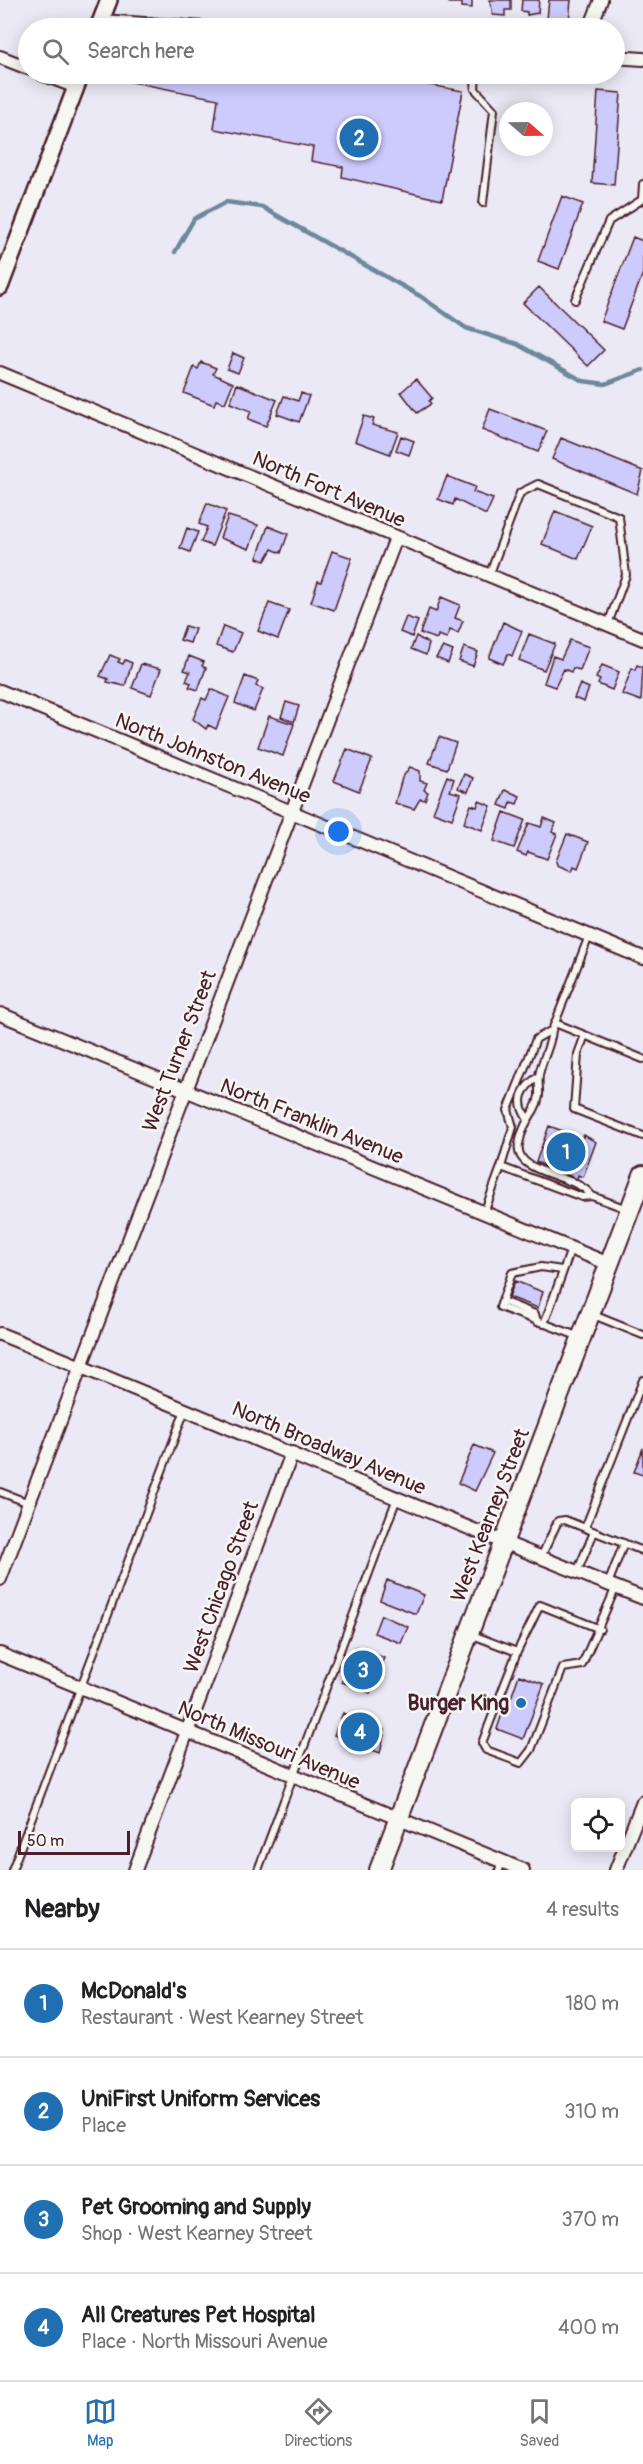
<!DOCTYPE html>
<meta charset="utf-8">
<style>
:root{--surface:#fff;--page:#f2f2f2;--text:#202124;--muted:#757577;--line:#e0e0e0;--accent:#1f6fb2}
body{margin:0;font-family:Pangolin,sans-serif;background:var(--page);color:var(--text)}
.controls{position:absolute;right:18px;bottom:18px;display:grid;overflow:hidden;border-radius:9px;box-shadow:0 3px 15px #0003}
.controls button{width:54px;height:54px;display:grid;place-items:center;padding:0;border:0;border-bottom:2px solid var(--line);background:var(--surface);color:var(--text);font:30px sans-serif}
.compass{position:absolute;left:499px;top:102px;width:54px;height:54px;border-radius:50%;background:var(--surface);box-shadow:0 3px 15px #0003;rotate:110deg}
.scale{position:absolute;left:18px;bottom:15px;width:112px;box-sizing:border-box;padding-left:6px;border:3px solid #4a1f2b;border-top:0;font-size:16px;line-height:21px;white-space:nowrap;color:#4a1f2b;-webkit-text-stroke:4px #f6f6f2;paint-order:stroke}
.you{position:absolute;left:339px;top:832px;width:21px;height:21px;margin:-15px;border:4px solid #fff;border-radius:50%;background:#1a73e8;box-shadow:0 0 0 9px #1a73e833}
.badge{display:grid;place-items:center;width:39px;height:39px;border-radius:50%;background:var(--accent);color:#fff;font-size:20px;font-weight:700}
.pin{position:absolute;translate:-50% -50%;border:3px solid #fff;box-shadow:0 2px 6px #0006}
.list{margin:0;padding:0;list-style:none}
h2{display:flex;justify-content:space-between;align-items:center;height:78px;margin:0;padding:0 24px;font-size:26px}
h2 small{font-size:20px;font-weight:400;color:var(--muted)}
.list li{display:grid;grid-template-columns:39px 1fr auto;gap:18px;align-items:center;box-sizing:border-box;height:108px;padding:0 24px;border-top:2px solid var(--line)}
.list b{display:block;font-size:22px;white-space:nowrap}
.list p{margin:0;font-size:20px;white-space:nowrap;color:var(--muted)}
.list em{font-size:20px;font-style:normal;color:var(--muted)}
.icon{flex:none;width:33px;height:33px;fill:none;stroke:currentColor;stroke-width:2;stroke-linecap:round;stroke-linejoin:round}
.map{position:relative;flex:none;width:643px;height:1870px;overflow:hidden}
.search{position:absolute;background:var(--surface);box-shadow:0 3px 15px #0003;left:18px;right:18px;top:18px;height:66px;display:flex;align-items:center;gap:15px;box-sizing:border-box;padding:0 21px;border-radius:33px;color:var(--muted);font-size:22px}
.sheet{height:510px;background:var(--surface)}
nav{display:flex;justify-content:space-around;align-items:center;box-sizing:border-box;height:84px;border-top:2px solid var(--line);background:var(--surface);font-size:16px;color:var(--muted)}
nav a{display:grid;justify-items:center;gap:3px}
nav .on{color:var(--accent)}
.map>svg:first-child{display:block}
</style>
<div class="map">
<svg width="643" height="1870" viewBox="0 0 643 1870">
<rect width="100%" height="100%" fill="#eae9f5"/>
<filter id="ink" filterUnits="userSpaceOnUse"><feTurbulence type="fractalNoise" baseFrequency=".0167" numOctaves="2"/><feDisplacementMap in="SourceGraphic" scale="12" xChannelSelector="R" yChannelSelector="G"/><feConvolveMatrix kernelMatrix="1 2 1 2 8 2 1 2 1" color-interpolation-filters="sRGB"/></filter>
<g filter="url(#ink)">
<g fill="none" stroke-linecap="round" stroke-linejoin="round">
<path stroke="#6c8899" stroke-width="4.5" d="M175,252l19,-33 32,-17 36,5 158,89 46,32 51,16 66,37 22,3 38,-14"/>
</g>
<path fill="#cdcafc" stroke="#4a1f2b" stroke-width="1.5" d="M449,0h23v8l-10,-1v-4h-13z
M490,0h21v10h-6v6l-12,-1z
M522,0h17l-1,13 -11,2v-3l-6,-1z
M549,0h22l-2,21 -22,-2z
M119,74h252l92,17 -21,109 -100,-23 1,-10 -32,-6 2,-14 -99,-18 4,-30 -101,-20z
M598,91l23,2 -7,92 -22,-2z
M562,196l21,8 -24,65 -21,-8z
M633,237l10,4v32l-21,56 -21,-8z
M539,287l65,63 -16,16 -65,-63z
M233,353l11,5 -6,15 -11,-4z
M201,362l15,6 -3,6 20,9 -8,20 -9,-3 -2,5 -30,-12 10,-26 4,2z
M416,379l16,19 -3,3 2,3 -14,9 -16,-21z
M237,384l40,16 -11,26 -18,-7 3,-8 -21,-8z
M301,393l8,3 -10,26 -22,-8 7,-18 14,5z
M490,409l57,22 -9,21 -56,-22z
M364,416l10,3 -2,6 26,7 -8,22 -35,-13z
M401,436l13,5 -5,14 -13,-5z
M561,438l82,33 -6,23 -85,-35z
M447,476l28,11 -2,5 20,7 -7,16 -31,-16 -2,6 -15,-6z
M207,503l19,8 -14,35 -11,-4 6,-15 -8,-3z
M555,511l37,15 -14,33 -36,-15z
M228,516l30,9 -9,24 -29,-11z
M268,526l20,8 -7,19 -9,-4 -7,12 -8,-3z
M187,528l11,4 -8,20 -10,-4z
M332,551l20,7 -18,52 -23,-8 7,-21 3,1z
M441,597l19,8 -5,13 8,3 -5,12 -8,-3 -3,8 -9,-3 -1,4 -17,-6 9,-24 7,3z
M269,603l20,7 -11,29 -20,-8z
M406,617l12,4 -6,16 -12,-5z
M503,622l19,9 -10,25 -4,-2 -5,10 -14,-6z
M185,626l10,3 -5,14 -10,-3z
M223,626l18,7 -8,19 -17,-6z
M529,634l26,10 -11,26 -25,-10z
M416,636l13,8 -3,11 -15,-6z
M570,640l19,7 -9,23 -7,-2 -2,4 -7,-3 -9,18 -11,-4 9,-27 8,3z
M443,647l10,4 -5,12 -12,-5z
M464,647l14,5 -5,14 -14,-5z
M110,655l10,4 -2,3 5,2 2,-4 7,3 -7,23 -18,-4 1,-3 -8,-3z
M189,656l15,6 -2,4 4,2 -8,22 -9,-3 2,-4 -5,-2 4,-9 -6,-2z
M141,664l20,5 -10,26 -19,-7z
M602,665l17,7 -7,18 -14,-6 2,-4 -4,-2z
M637,665l6,2 -2,34 -19,-7 10,-26 3,2z
M245,676l13,5 -2,5 7,3 -9,22 -19,-8z
M580,684l9,4 -5,14 -10,-4z
M211,689l18,8 -13,32 -8,-4 -2,4 -13,-10 9,-21 4,2z
M286,702l13,4 -5,16 -13,-5z
M269,716l25,8 -11,32 -25,-9z
M439,737l17,6 -9,26 -18,-6z
M347,749l25,10 -13,32 -25,-10z
M410,767l10,4v10l7,2 -3,7 4,2 -3,8 -5,-1 -6,10 -19,-6 7,-25z
M464,774l9,4 -5,14 -10,-4z
M447,776l7,3 -4,12 11,3 -9,25 -19,-7z
M505,790l15,6 -3,8 -6,-2 -2,7 -10,-4z
M479,801l12,5 -9,24 -18,-7 7,-18 6,2z
M504,812l21,8 -11,28 -20,-7z
M544,818l12,5 -4,9 5,2 -10,25 -19,-7 -2,4 -9,-4 12,-29 12,4z
M567,834l21,8 -10,26 -4,-2 -2,5 -15,-6 -1,-4z
M549,1126l33,12 2,-3 12,7 -13,35 -5,-2 -1,4 -41,-17z
M515,1281l28,11 -5,16 -29,-11z
M474,1445l19,8 -18,38 -17,-8z
M643,1448v27l-9,-3z
M387,1580l37,15 -8,19 -36,-14z
M381,1615l27,12 -7,16 -27,-10z
M356,1647l28,11 -14,35 -28,-11z
M519,1675l25,9 -21,55 -26,-10 11,-33 3,2z
M343,1713l42,17 -5,23 -46,-18z"/>
<g fill="none" stroke-linecap="round" stroke-linejoin="round">
<g stroke="#4a1f2b" stroke-width="10">
<path id="service" d="M476,74l-1,15 19,21 -11,93
M642,199l1,-15
M575,300l34,-79 34,-22
M489,576l31,-83 18,-9 81,33 7,58 -18,49
M589,936l-34,87 88,36
M555,1023l-3,7 -16,9 -28,71 5,17 -12,40 81,30 10,-1 35,13
M552,1030c-1,16 -10,29 -13,45 -2,13 4,19 -5,35 -7,11 -13,21 -15,34 -6,31 57,29 73,52
M585,1035l-7,19 -4,55 69,27
M527,1118c-12,-18 -5,-30 12,-42
M484,1213l17,-46
M562,1270l-21,-3 -29,6 -12,34 80,30
M502,1301l33,13 2,8
M591,1314l52,21
M544,1324l27,-75
M0,1492l29,11
M585,1528l58,-148
M541,1557l17,-36 7,-1 78,31
M577,1572l17,-40
M608,1584l16,-41
M600,1629l-60,-24 -23,47 -35,91 4,7 35,13 10,-13 32,-82 19,-3 34,-78
M470,1634l47,18
M12,1870l173,-460
M258,1870l139,-372
M499,1870l3,-9"/>
</g>
<g stroke="#4a1f2b" stroke-width="16">
<path id="minor" d="M101,21l102,7
M590,28l11,-28
M0,57l28,11
M614,57l29,2
M42,74l34,13
M0,373l643,266
M0,691l643,267
M0,1014l609,250
M0,1334c215,86 427,180 643,264
M0,1579l396,-1041
M0,1654l523,216
M135,1870l157,-417
M616,1870l27,-68"/>
</g>
<g stroke="#4a1f2b" stroke-width="20">
<path id="tertiary" d="M98,28l11,-28
M0,287l81,-213"/>
</g>
<g stroke="#4a1f2b" stroke-width="22">
<path id="primary" d="M379,1870l264,-695"/>
</g>
<use href="#service" stroke="#f6f6f2" stroke-width="6"/>
<use href="#minor" stroke="#f6f6f2" stroke-width="12"/>
<use href="#tertiary" stroke="#f6f6f2" stroke-width="15"/>
<use href="#primary" stroke="#f6f6f2" stroke-width="18"/>
</g>
</g>
<circle fill="#1f6fb2" stroke="#f6f6f2" stroke-width="2" cx="521" cy="1703" r="6"/>
<g text-anchor="middle" stroke-width="5" stroke-linejoin="round" paint-order="stroke">
<g font-size="21" fill="#4a1f2b" stroke="#f6f6f2">
<text transform="translate(329 489) rotate(23)" y="7">North Fort Avenue</text>
<text transform="translate(213 758) rotate(22)" y="7">North Johnston Avenue</text>
<text transform="translate(179 1051) rotate(-69)" y="7">West Turner Street</text>
<text transform="translate(312 1121) rotate(22)" y="7">North Franklin Avenue</text>
<text transform="translate(329 1448) rotate(23)" y="7">North Broadway Avenue</text>
<text transform="translate(490 1515) rotate(-69)" y="7">West Kearney Street</text>
<text transform="translate(221 1587) rotate(-70)" y="7">West Chicago Street</text>
<text transform="translate(269 1745) rotate(23)" y="7">North Missouri Avenue</text>
</g>
<g font-size="21" font-weight="bold" fill="#4a1f2b" stroke="#f6f6f2" text-anchor="end">
<text x="509" y="1710">Burger King</text>
</g>
</g>
</svg>
<div class="controls">
<button><svg class="icon" aria-label="locate" viewBox="0 0 24 24"><circle cx="12" cy="12" r="6"/><path d="M12 2v4M12 18v4M2 12h4M18 12h4"/></svg></button>
</div>
<svg class="compass" viewBox="-18 -18 36 36"><path d="M0-13l5 13h-10z" fill="#e53935"/><path d="M0 13l5-13h-10z" fill="#757577"/></svg>
<div class="scale">50 m</div>
<div class="you"></div>
<div class="pin badge" style="left:566px;top:1152px">1</div>
<div class="pin badge" style="left:359px;top:138px">2</div>
<div class="pin badge" style="left:363px;top:1670px">3</div>
<div class="pin badge" style="left:360px;top:1732px">4</div>
<div class="search"><svg class="icon" aria-label="search" viewBox="0 0 24 24"><circle cx="10" cy="10" r="6"/><path d="M15 15l6 6"/></svg>Search here</div>
</div>
<section class="sheet">
<h2>Nearby<small>4 results</small></h2>
<ul class="list">
<li><span class="badge">1</span><div><b>McDonald's</b><p>Restaurant · West Kearney Street</p></div><em>180 m</em></li>
<li><span class="badge">2</span><div><b>UniFirst Uniform Services</b><p>Place</p></div><em>310 m</em></li>
<li><span class="badge">3</span><div><b>Pet Grooming and Supply</b><p>Shop · West Kearney Street</p></div><em>370 m</em></li>
<li><span class="badge">4</span><div><b>All Creatures Pet Hospital</b><p>Place · North Missouri Avenue</p></div><em>400 m</em></li>
</ul>
</section>
<nav>
<a class="on"><svg class="icon" aria-label="map" viewBox="0 0 24 24"><path d="M3 6l6-2 6 2 6-2v14l-6 2-6-2-6 2zM9 4v14M15 6v14"/></svg>Map</a>
<a><svg class="icon" aria-label="directions" viewBox="0 0 24 24"><path d="M12 3l9 9-9 9-9-9zM9 14v-3h6M13 9l2 2-2 2"/></svg>Directions</a>
<a><svg class="icon" aria-label="saved" viewBox="0 0 24 24"><path d="M7 4h10v16l-5-4-5 4z"/></svg>Saved</a>
</nav>
